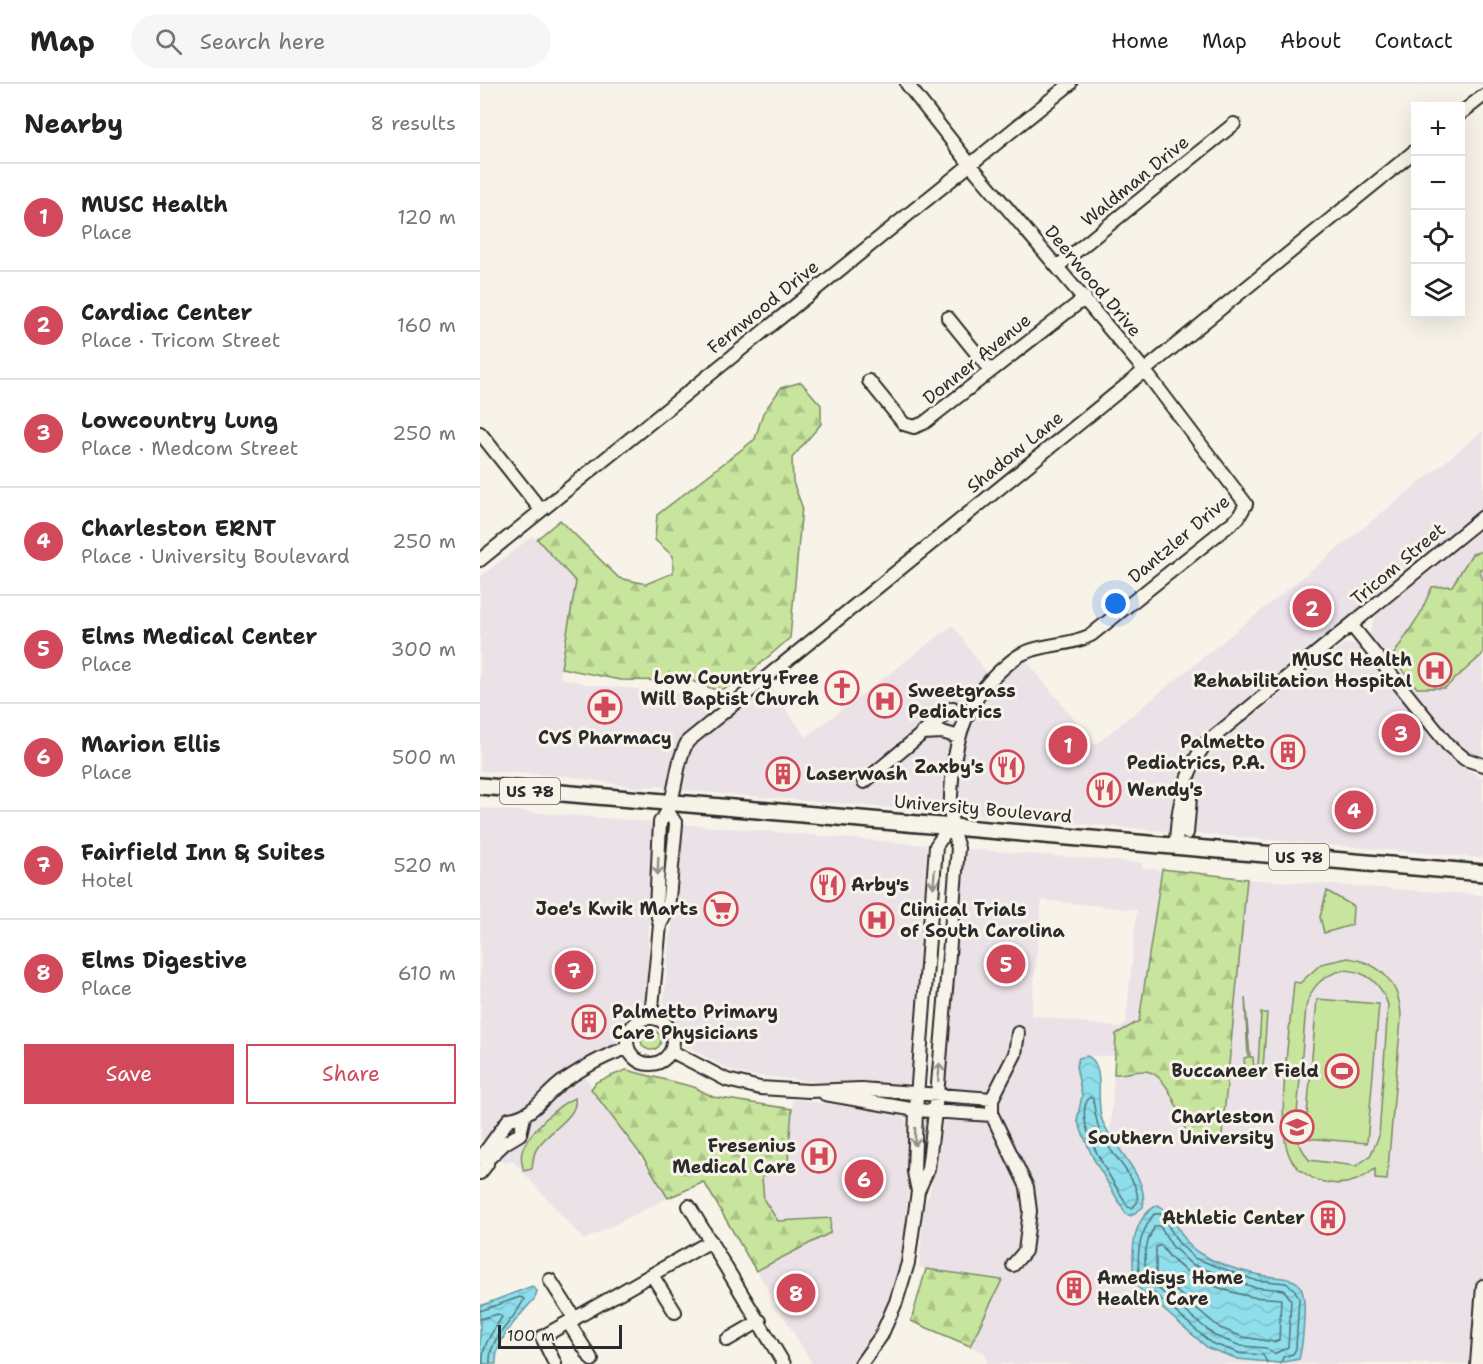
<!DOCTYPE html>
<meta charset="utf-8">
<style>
:root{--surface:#fff;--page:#f6f6f6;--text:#222;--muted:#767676;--line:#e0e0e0;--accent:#d1495b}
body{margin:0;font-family:"Shantell Sans",sans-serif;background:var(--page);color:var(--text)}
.controls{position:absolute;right:18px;top:18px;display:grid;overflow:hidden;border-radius:0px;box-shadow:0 6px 24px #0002}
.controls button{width:54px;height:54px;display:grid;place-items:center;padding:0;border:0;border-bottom:2px solid var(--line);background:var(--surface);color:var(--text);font:30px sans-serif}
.scale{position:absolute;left:18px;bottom:15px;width:124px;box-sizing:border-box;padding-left:6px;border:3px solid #2b2b2b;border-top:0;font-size:16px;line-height:21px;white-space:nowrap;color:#2b2b2b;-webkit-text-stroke:4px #f7f3e8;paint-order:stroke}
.you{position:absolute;left:636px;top:520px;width:21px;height:21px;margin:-15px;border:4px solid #fff;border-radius:50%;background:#1a73e8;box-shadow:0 0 0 9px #1a73e833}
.badge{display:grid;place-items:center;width:39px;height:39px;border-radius:50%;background:var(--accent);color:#fff;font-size:20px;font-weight:700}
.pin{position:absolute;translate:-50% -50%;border:3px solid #fff;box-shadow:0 2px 6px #0006}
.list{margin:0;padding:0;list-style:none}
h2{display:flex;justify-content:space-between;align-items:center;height:78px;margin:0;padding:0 24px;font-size:26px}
h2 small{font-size:20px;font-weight:400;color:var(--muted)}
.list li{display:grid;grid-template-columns:39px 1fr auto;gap:18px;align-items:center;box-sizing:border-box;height:108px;padding:0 24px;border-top:2px solid var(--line)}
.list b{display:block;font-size:22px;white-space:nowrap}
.list p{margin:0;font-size:20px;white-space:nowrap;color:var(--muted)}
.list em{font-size:20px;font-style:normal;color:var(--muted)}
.actions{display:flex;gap:12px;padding:18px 24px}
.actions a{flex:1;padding:14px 0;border:2px solid var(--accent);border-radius:0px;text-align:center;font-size:21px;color:var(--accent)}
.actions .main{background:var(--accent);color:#fff}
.icon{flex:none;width:33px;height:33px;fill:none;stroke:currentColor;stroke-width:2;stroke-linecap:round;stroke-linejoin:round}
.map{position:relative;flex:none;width:1003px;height:1280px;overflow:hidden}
header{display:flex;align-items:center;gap:36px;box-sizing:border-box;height:84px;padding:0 30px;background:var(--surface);border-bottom:2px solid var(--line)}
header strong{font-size:28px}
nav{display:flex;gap:33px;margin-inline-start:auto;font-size:21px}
.search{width:420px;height:54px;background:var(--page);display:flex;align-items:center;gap:15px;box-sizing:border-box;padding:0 21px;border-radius:33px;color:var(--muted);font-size:22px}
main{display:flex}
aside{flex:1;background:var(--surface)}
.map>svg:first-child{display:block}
</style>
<header>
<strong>Map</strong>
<div class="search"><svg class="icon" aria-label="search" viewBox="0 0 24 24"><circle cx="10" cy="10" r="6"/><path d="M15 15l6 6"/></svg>Search here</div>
<nav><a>Home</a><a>Map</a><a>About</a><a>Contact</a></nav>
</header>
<main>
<aside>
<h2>Nearby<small>8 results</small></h2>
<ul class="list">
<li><span class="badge">1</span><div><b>MUSC Health</b><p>Place</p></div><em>120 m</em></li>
<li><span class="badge">2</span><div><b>Cardiac Center</b><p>Place · Tricom Street</p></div><em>160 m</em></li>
<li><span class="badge">3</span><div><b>Lowcountry Lung</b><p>Place · Medcom Street</p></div><em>250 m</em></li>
<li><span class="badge">4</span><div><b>Charleston ERNT</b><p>Place · University Boulevard</p></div><em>250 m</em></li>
<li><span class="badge">5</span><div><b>Elms Medical Center</b><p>Place</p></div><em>300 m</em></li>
<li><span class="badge">6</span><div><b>Marion Ellis</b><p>Place</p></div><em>500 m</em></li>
<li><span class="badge">7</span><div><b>Fairfield Inn &amp; Suites</b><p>Hotel</p></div><em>520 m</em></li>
<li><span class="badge">8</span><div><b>Elms Digestive</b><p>Place</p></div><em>610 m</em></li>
</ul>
<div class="actions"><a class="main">Save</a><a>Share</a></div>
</aside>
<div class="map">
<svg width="1003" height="1280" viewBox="0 0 1003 1280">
<defs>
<pattern id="forest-firs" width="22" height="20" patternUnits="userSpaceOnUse" patternTransform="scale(1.5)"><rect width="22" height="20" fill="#c7e59d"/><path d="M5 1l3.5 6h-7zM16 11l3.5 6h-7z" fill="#abc587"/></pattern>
<pattern id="water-waves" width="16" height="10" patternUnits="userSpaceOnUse" patternTransform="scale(1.5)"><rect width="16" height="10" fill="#8edeeb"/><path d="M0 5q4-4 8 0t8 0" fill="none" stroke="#7bbfca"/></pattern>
</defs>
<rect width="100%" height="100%" fill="#f7f3e8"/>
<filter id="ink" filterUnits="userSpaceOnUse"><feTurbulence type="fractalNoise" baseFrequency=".0167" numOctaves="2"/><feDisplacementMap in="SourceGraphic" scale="12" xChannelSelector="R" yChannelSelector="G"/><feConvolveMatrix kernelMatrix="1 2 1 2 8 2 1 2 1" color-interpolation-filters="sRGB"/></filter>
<g filter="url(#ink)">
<path fill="#ebe2e8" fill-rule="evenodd" d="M1003,347v86l-259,210 -31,36h8l5,-8 137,-111h16l105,124 19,10v80l-792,-67 -33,-5 -19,2 -72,-12 -87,-5v-194l52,-41 44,46 -16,96 31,7 102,9 13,7 11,15 47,-37 42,58 147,-112 38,54 30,-25 74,91z
M1003,444v237l-18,-6 -102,-119 7,-7 5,-17z
M0,724l173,14 -7,182 -22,26 -1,19 -42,22 87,127 -84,42 -71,-79 -8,2 -11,-10 30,-27 -15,-7 -24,25 -4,-5z
M202,740l245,21 -17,237 -12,3 -68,-2 -83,-8 -15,-4 -50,-27 -5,-17 -14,-18z
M478,764l184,15v5l105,11 236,16v469h-496l-2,-11 -15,-7 32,-65 -83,-13 5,-63 5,-9 12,-62 2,-14 -6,-24zM562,816l95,10 -11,112 -5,6 -90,-13zM607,972h28l-8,123 -14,-21 -16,-38 5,-24 -3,-38z
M312,1015l107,14 7,9 3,53 -7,92 -20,54 -16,25 -17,18h-37l-55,-93 73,-38 -17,-15 -35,3 -14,-21 -2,-23 30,-68z"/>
<path fill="#c7e59d" stroke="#798864" stroke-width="1.5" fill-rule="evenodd" d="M847,807l26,15 -1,19 -28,8 -4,-16z
M868,874c34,5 53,27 53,61l-14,161 -12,-1v-10c-16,13 -32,18 -51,13 -14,-3 -30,-14 -35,-27 -14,-33 2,-133 5,-173l6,1 21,-19zM864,886c23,1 37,13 44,35l-9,131 -9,20 -14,10 -47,-6 -10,-16 -3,-18 10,-119c5,-21 17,-32 38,-37z
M765,913l5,60h3l1,11 -9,1 -1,-11 4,-1z
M837,915l62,5 -12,139 -62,-5z
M781,929h6l-4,55 -5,-1z
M161 956a10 10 0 1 1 20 0a10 10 0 1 1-20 0Z"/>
<path fill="url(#forest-firs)" stroke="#798864" stroke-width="1.5" d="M321,298l20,23v19l-29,34 1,24 9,24 -12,132 -51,44 -21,9 -26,-10 -72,-1 -59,-12 15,-86 -39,-43 23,-19 59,58 27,6 27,-11v-17l-18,-16 2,-25 98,-76 8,-26 18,-25z
M1003,467v17l-3,1 3,13v72l-38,34h-28l-25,-31 28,-43 12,-27 20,-1 20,-32z
M682,785l85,10 -25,257 -23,7 -11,-5c-7,-19 -20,-69 -46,-67 -10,0 -17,4 -28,3l2,-40 23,-13z
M146,986l68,17 19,10 79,12 -4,52 -26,16 2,23 14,21 53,-3 -1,15 -74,38 -52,-89 -36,16 -24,-39 -53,-70 5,-7z
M95,1014c4,20 -30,34 -39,52 -3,5 -3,13 -4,19l-8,2c-2,-7 -4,-13 -2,-19 4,-17 37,-49 53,-54z
M446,1185l76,11 -32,66 -59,-25z"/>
<path fill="url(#water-waves)" stroke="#66969e" stroke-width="1.5" d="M607,972c19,7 8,43 15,64 11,28 47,56 41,87l-12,9 -5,-2 -33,-56 -16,-38 5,-24 -6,-30 3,-8z
M678,1121c19,10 22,37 41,48 17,10 37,17 56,21 36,8 52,-5 49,45 -1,13 -1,27 -5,40l-21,4 -40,-4 -30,-11 -74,-64c-2,-27 -5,-65 24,-79z
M52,1202l5,5 -2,7c-15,18 -41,42 -39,66h-16v-58z"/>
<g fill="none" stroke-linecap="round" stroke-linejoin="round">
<path stroke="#537378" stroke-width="1.5" d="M610,1013l3,2c2,13 3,25 9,38 9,17 40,45 35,66l-5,5 -4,-1c-12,-23 -60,-87 -38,-110z
M675,1142h5l12,20 19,18 62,23 31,3 7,10 -3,47 -14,7 -8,-6 -25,-2 -26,-10 -61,-51c-15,-15 -9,-43 1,-59z
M681,1161c18,30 59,46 92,52 9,1 19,1 28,2l-2,41 -5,2 -31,-5 -23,-9 -64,-54v-27z
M0,1227l40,-14 4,2c-9,22 -36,38 -34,65
M0,1235l18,-5 4,3c-9,15 -21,28 -19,47
M788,1280l-5,-9 -24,-2 -28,-10 -71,-62c-4,-27 -2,-45 14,-67h7l17,28 16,16 60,22 32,3 8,6 5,9 -3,50 -3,6 -10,3 -2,7"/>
<g stroke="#2b2b2b" stroke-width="16">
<path id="minor" d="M980,30l23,-18
M578,182l176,-142
M468,234l42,52
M389,297l35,43 10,3 10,-4 161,-125
M0,349l61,77
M0,476l590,-476
M872,542l96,119 17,14 18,6
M442,649l20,-1 17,5
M384,698l89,-74
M706,703l4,11 -3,35
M696,762c1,-35 8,-73 29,-102l278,-227
M180,841l8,-16 8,-85 -7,-11
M171,933l9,-92 -4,-16 4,-87c18,-19 13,-56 28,-81l728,-591
M147 957a23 23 0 1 1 46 0a23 23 0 1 1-46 0Z
M191,967l56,29 33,8 49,3 52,-2 131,10
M345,1010l91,16 76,5
M3,1071l26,-36c26,-3 35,-25 56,-39 18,-12 42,-26 63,-32
M6,1077l19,-18 15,-9 4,-17
M0,1089l7,-9 -5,-9
M438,1107l-4,-19 2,-62 20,-264 14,-20
M209,1122l95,158
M533,1181l12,-14 5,-40 -3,-24 -35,-72v-16l23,-45 3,-21
M172,1191l23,37
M70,1196l25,39
M88,1238l24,38
M247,1256l33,-19
M75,1280l-13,-27 169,-96
M381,1280l20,-28 15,-34 12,-39 10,-72 10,-22 9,-73 21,-248c-9,-26 -8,-42 -6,-69 4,-44 16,-80 50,-110 7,-6 14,-13 22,-16 22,-10 46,-7 67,-18l147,-117 8,-14 -101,-133 -176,-208 -62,-79
M997,1280l6,-78"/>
</g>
<g stroke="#2b2b2b" stroke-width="20">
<path id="major" d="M0,702l1003,87"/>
</g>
<use href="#minor" stroke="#f7f3e8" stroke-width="12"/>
<use href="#major" stroke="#f7f3e8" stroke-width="15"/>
</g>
<defs><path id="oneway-shaft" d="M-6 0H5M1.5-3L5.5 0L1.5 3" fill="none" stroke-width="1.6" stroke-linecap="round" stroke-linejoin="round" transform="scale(1.5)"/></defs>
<g stroke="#918f8a">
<use href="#oneway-shaft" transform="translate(178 782) rotate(92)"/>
<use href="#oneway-shaft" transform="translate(454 795) rotate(94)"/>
<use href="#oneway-shaft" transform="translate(459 988) rotate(-85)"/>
<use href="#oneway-shaft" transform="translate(435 1053) rotate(91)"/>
</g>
</g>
<defs>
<g id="hospital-ring" transform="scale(1.725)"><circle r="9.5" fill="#f7f3e8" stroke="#d1495b" stroke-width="1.5"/><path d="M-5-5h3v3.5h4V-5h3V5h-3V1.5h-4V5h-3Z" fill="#d1495b"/></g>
<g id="church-ring" transform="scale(1.725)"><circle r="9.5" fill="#f7f3e8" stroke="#d1495b" stroke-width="1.5"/><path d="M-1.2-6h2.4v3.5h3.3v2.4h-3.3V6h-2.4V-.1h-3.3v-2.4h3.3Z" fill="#d1495b"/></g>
<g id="pharmacy-ring" transform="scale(1.725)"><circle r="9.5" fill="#f7f3e8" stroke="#d1495b" stroke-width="1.5"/><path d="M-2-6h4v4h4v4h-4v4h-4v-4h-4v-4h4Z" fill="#d1495b"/></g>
<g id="building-ring" transform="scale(1.725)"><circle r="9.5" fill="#f7f3e8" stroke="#d1495b" stroke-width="1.5"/><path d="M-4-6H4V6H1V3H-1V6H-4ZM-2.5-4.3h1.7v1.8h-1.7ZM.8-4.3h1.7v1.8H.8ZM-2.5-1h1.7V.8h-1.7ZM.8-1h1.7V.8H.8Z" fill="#d1495b"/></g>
<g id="restaurant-ring" transform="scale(1.725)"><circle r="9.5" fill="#f7f3e8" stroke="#d1495b" stroke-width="1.5"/><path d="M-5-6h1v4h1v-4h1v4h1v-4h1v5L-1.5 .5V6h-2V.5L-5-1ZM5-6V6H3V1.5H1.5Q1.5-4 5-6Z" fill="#d1495b"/></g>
<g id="supermarket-ring" transform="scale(1.725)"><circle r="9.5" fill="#f7f3e8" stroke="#d1495b" stroke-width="1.5"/><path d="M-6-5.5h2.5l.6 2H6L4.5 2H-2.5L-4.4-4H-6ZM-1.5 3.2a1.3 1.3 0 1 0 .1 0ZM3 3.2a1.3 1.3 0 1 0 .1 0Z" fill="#d1495b"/></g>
<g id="stadium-ring" transform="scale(1.725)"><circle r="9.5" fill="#f7f3e8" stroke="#d1495b" stroke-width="1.5"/><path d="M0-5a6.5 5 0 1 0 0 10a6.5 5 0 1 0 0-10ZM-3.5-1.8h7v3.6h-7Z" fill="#d1495b"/></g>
<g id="university-ring" transform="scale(1.725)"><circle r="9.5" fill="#f7f3e8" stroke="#d1495b" stroke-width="1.5"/><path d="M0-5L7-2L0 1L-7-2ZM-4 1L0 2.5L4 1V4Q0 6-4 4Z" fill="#d1495b"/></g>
</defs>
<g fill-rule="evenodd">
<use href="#hospital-ring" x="955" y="586"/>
<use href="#church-ring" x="362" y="604"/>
<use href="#hospital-ring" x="405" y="617"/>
<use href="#pharmacy-ring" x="125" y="623"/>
<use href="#building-ring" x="808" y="668"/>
<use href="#restaurant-ring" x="527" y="683"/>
<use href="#building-ring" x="303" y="690"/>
<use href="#restaurant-ring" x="624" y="706"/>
<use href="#restaurant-ring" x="348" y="801"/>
<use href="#supermarket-ring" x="241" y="825"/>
<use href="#hospital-ring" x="397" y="836"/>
<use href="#building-ring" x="109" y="938"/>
<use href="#stadium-ring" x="862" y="987"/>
<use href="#university-ring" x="817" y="1043"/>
<use href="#hospital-ring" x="339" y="1072"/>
<use href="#building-ring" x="848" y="1134"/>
<use href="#building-ring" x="594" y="1204"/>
</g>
<g text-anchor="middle" stroke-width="6" stroke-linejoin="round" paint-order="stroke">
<g fill="#f7f3e8" stroke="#686764" stroke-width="1.5">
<rect x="20" y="694" width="60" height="26" rx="4.5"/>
<rect x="789" y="760" width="60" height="26" rx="4.5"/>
</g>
<g font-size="16" font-weight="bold" fill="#2b2b2b">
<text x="50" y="713">US 78</text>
<text x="819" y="779">US 78</text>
</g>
<g font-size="18" fill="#2b2b2b" stroke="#f7f3e8">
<text transform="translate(655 97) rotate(-39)" y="6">Waldman Drive</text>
<text transform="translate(613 197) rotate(50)" y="6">Deerwood Drive</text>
<text transform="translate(283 223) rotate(-39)" y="6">Fernwood Drive</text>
<text transform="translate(497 275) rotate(-39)" y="6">Donner Avenue</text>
<text transform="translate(535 368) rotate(-39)" y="6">Shadow Lane</text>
<text transform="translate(699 455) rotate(-40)" y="6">Dantzler Drive</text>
<text transform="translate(918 480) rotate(-40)" y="6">Tricom Street</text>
<text transform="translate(503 725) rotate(5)" y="6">University Boulevard</text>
</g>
<g font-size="18" font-weight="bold" fill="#2b2b2b" stroke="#f7f3e8" text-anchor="end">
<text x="932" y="582">MUSC Health<tspan x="932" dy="21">Rehabilitation Hospital</tspan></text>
<text x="339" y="600">Low Country Free<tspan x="339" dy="21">Will Baptist Church</tspan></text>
<text x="428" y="613" text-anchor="start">Sweetgrass<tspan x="428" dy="21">Pediatrics</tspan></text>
<text x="125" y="660" text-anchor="middle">CVS Pharmacy</text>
<text x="785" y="664">Palmetto<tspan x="785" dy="21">Pediatrics, P.A.</tspan></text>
<text x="504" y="689">Zaxby's</text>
<text x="326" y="696" text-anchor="start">Laserwash</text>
<text x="647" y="712" text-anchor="start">Wendy's</text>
<text x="371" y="807" text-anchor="start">Arby's</text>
<text x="218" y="831">Joe's Kwik Marts</text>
<text x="420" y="832" text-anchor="start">Clinical Trials<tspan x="420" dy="21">of South Carolina</tspan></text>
<text x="132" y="934" text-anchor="start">Palmetto Primary<tspan x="132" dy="21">Care Physicians</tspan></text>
<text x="839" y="993">Buccaneer Field</text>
<text x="794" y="1039">Charleston<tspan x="794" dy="21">Southern University</tspan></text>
<text x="316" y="1068">Fresenius<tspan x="316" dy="21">Medical Care</tspan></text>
<text x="825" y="1140">Athletic Center</text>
<text x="617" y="1200" text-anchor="start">Amedisys Home<tspan x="617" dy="21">Health Care</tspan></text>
</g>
</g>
</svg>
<div class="controls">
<button>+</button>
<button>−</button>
<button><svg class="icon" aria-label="locate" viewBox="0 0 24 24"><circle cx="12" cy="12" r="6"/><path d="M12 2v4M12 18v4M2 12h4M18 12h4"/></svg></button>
<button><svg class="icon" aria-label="layers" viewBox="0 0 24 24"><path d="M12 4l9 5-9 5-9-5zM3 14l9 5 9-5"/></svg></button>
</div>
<div class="scale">100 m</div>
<div class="you"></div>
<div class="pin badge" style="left:588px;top:661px">1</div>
<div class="pin badge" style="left:832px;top:524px">2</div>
<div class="pin badge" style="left:921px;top:649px">3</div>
<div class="pin badge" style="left:874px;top:726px">4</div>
<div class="pin badge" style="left:526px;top:880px">5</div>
<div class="pin badge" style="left:384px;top:1095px">6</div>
<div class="pin badge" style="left:94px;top:886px">7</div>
<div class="pin badge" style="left:316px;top:1209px">8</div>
</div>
</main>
